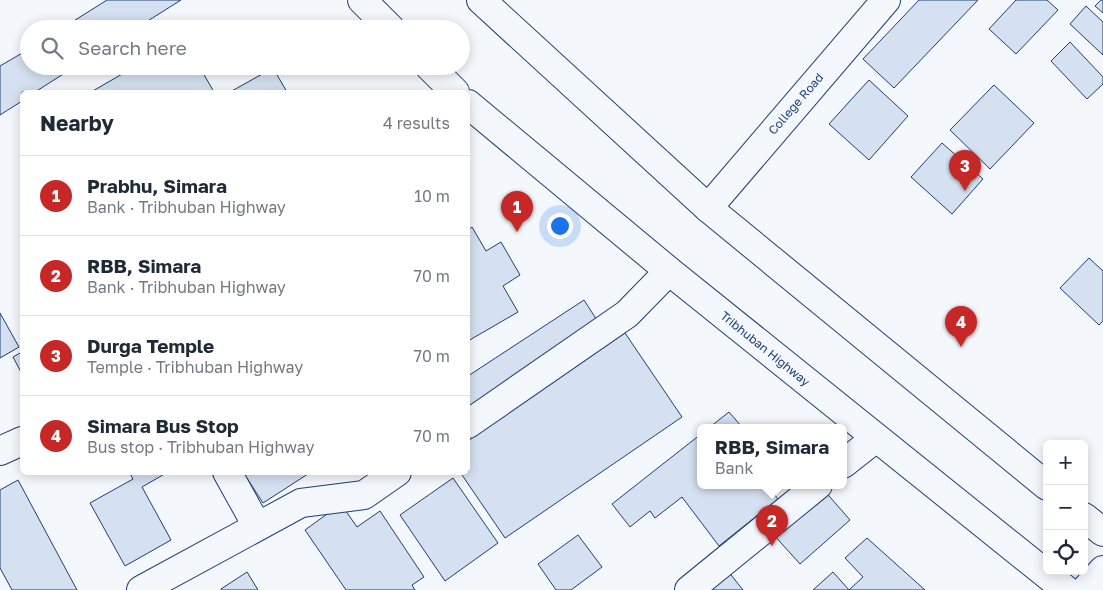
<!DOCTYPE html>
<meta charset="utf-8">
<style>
:root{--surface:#fff;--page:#f6f6f7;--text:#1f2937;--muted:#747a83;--line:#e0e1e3;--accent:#c62828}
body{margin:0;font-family:"Golos Text",sans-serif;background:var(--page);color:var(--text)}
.controls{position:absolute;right:15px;bottom:15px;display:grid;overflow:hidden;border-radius:8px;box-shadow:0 2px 12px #0003}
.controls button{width:45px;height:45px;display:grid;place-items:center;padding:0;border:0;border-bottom:1px solid var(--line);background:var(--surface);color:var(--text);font:25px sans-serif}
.you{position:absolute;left:559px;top:225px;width:18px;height:18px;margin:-12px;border:4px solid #fff;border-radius:50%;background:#1a73e8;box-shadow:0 0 0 8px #1a73e833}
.badge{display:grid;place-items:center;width:32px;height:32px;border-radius:50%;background:var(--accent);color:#fff;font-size:16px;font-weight:700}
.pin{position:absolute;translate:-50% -41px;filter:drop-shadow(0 1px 2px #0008)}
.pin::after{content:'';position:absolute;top:26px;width:18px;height:15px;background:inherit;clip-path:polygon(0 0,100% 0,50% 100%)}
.popup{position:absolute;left:697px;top:424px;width:150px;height:65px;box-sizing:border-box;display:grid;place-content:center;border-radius:8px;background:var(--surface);filter:drop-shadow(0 1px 4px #0005);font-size:16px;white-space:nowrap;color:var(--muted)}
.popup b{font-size:19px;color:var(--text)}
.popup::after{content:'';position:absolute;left:50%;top:100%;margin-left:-10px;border:10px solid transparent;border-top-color:var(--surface)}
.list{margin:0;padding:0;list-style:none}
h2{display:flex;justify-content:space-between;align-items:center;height:65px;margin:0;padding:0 20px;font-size:21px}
h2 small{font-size:16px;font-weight:400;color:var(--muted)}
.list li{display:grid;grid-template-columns:32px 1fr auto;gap:15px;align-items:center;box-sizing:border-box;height:80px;padding:0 20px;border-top:1px solid var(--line)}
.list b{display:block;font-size:19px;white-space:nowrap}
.list p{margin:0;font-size:16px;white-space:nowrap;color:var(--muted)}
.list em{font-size:16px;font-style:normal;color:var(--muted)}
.icon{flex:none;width:28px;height:28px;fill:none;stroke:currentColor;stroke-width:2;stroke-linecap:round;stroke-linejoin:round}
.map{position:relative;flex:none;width:1103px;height:590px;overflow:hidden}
.search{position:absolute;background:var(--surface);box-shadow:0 2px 12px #0003;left:20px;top:20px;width:450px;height:55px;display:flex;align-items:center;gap:12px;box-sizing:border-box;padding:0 18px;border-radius:28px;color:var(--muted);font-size:19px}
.panel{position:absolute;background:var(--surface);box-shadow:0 2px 12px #0003;left:20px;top:90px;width:450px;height:385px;border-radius:8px}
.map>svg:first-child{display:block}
</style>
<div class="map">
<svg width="1103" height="590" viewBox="0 0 1103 590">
<rect width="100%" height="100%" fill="#f4f7fb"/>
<path fill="#d5e0f0" stroke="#1d3f73" d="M107,0h74l-46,29h-74z
M919,0h59l-84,88 -31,-29z
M1016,0h31l11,10 -42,44 -27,-25z
M1101,0h2v13l-8,-7z
M1086,6l17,16v33l-33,-31z
M1070,42l33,35v7l-16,15 -36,-38z
M29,49v17h47l-41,26h-13v9l-22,14v-49z
M136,66h63l15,26h-123z
M273,68l14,24h-57z
M869,80l39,36 -39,44 -40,-36z
M994,85l40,38 -44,46 -40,-39z
M942,143l41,36 -31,35 -41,-37z
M472,227l14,24 15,-9 19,33 -17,11 15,26 -50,29v-111z
M1089,258l14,13v50l-4,4 -39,-37z
M584,300l16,25 -132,87v-36z
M0,313l19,34 -19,11z
M625,333l57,84 -177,121 -45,-66h8v-31z
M22,352v22l-9,-17z
M729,412l13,15h-32z
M701,434v51h66l11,14 -59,47 -37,-49 -27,21 -5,-7 -20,16 -18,-23z
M129,472h39l-26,15 29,53 -46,26 -35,-63 43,-24z
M243,472h68l-48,31z
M453,478l45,65 -53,38 -45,-66z
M18,480l59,110h-65l-12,-22v-78z
M823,489l27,31 -50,44 -27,-30z
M341,504l16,23 23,-16 44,66 -12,8 3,5h-69l-41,-60z
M578,535l24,32 -31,23h-15l-18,-26z
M867,538l58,52h-76l14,-13 -18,-19z
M728,571l15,19h-38z
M247,572l11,18h-37v-1z
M833,572l16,18h-36z"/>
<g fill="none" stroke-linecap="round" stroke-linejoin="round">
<g stroke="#1d3f73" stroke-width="30">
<path id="minor" d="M708,208l178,-208
M468,424l159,-110 42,-43
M0,451l22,-10
M843,464l33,-26
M227,472l30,54
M141,590l160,-87 63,-8 33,-23
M689,590l129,-105"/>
</g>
<g stroke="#1d3f73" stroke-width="30">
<path id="highway" d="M362,0l29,29
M481,0l227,208 339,278
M429,66l26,26
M468,104l201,167 397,319
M1084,517l19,15
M1085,590l18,-20"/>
</g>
<use href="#minor" stroke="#f4f7fb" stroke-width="28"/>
<use href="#highway" stroke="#f4f7fb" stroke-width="28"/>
</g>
<g text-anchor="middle" stroke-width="4" stroke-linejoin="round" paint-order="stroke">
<g font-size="12" fill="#1d3f73" stroke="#f4f7fb">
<text transform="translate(796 104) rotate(-49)" y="4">College Road</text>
<text transform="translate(765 349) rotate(39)" y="4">Tribhuban Highway</text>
</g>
</g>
</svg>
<div class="controls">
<button>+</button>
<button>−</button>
<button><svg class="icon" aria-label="locate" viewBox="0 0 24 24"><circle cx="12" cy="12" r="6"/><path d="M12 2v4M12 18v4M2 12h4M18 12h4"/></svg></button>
</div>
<div class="you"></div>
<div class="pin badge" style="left:517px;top:232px">1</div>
<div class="pin badge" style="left:772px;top:546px">2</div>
<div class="popup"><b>RBB, Simara</b>Bank</div>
<div class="pin badge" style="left:965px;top:191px">3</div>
<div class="pin badge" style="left:961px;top:347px">4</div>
<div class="search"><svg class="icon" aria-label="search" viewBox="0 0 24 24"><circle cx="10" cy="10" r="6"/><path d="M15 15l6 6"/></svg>Search here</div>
<section class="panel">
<h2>Nearby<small>4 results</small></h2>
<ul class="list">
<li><span class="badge">1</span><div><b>Prabhu, Simara</b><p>Bank · Tribhuban Highway</p></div><em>10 m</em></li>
<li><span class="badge">2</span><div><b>RBB, Simara</b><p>Bank · Tribhuban Highway</p></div><em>70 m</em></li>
<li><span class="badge">3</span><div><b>Durga Temple</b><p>Temple · Tribhuban Highway</p></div><em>70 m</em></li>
<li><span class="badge">4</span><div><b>Simara Bus Stop</b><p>Bus stop · Tribhuban Highway</p></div><em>70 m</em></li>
</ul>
</section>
</div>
